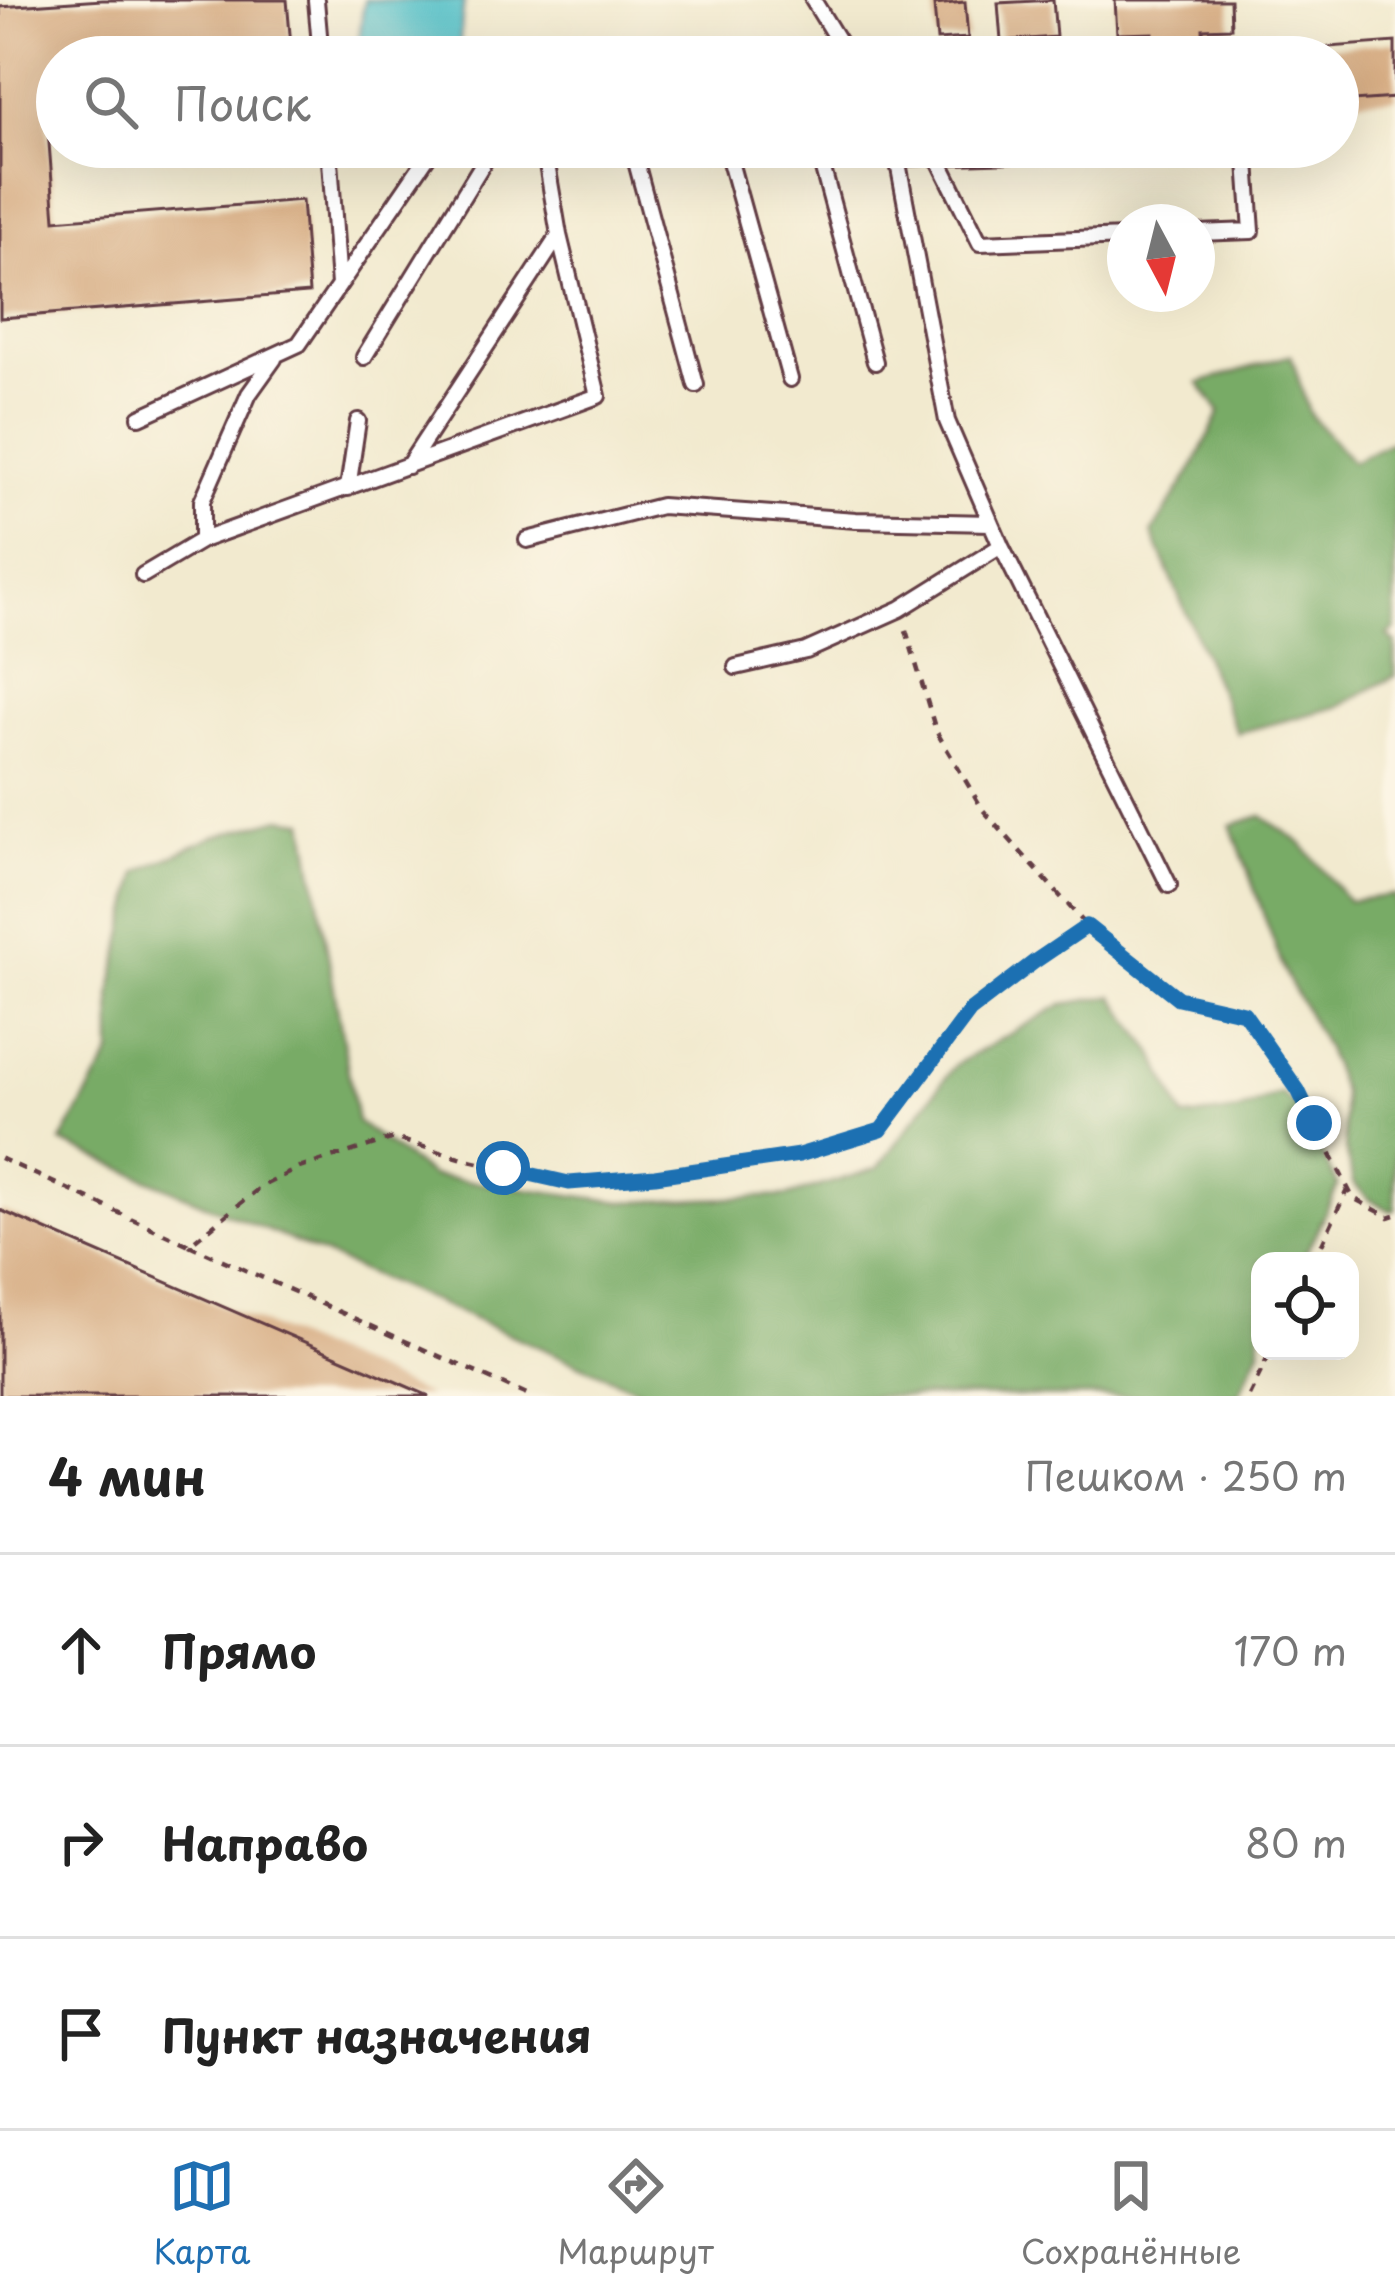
<!DOCTYPE html>
<html lang="ru">
<meta charset="utf-8">
<style>
:root{--surface:#fff;--page:#f6f6f6;--text:#222;--muted:#767676;--line:#e0e0e0;--accent:#1f6fb2}
body{margin:0;font-family:"Playpen Sans",sans-serif;background:var(--page);color:var(--text)}
.controls{position:absolute;right:36px;bottom:36px;display:grid;overflow:hidden;border-radius:24px;box-shadow:0 12px 48px #0002}
.controls button{width:108px;height:108px;display:grid;place-items:center;padding:0;border:0;border-bottom:3px solid var(--line);background:var(--surface);color:var(--text);font:60px sans-serif}
.compass{position:absolute;left:1107px;top:204px;width:108px;height:108px;border-radius:50%;background:var(--surface);box-shadow:0 12px 48px #0002;rotate:173deg}
.stop{position:absolute;width:36px;height:36px;margin:-27px;border:9px solid #1f6fb2;border-radius:50%;background:#fff}
.stop.end{background:#1f6fb2;border-color:#fff;box-shadow:0 3px 12px #0008}
.list{margin:0;padding:0;list-style:none}
h2{display:flex;justify-content:space-between;align-items:center;height:156px;margin:0;padding:0 48px;font-size:51px}
h2 small{font-size:39px;font-weight:400;color:var(--muted)}
.list li{display:grid;grid-template-columns:78px 1fr auto;gap:36px;align-items:center;box-sizing:border-box;height:192px;padding:0 48px;border-top:3px solid var(--line)}
.list b{display:block;font-size:45px;white-space:nowrap}
.list em{font-size:39px;font-style:normal;color:var(--muted)}
.icon{flex:none;width:66px;height:66px;fill:none;stroke:currentColor;stroke-width:2;stroke-linecap:round;stroke-linejoin:round}
.map{position:relative;flex:none;width:1395px;height:1396px;overflow:hidden}
.search{position:absolute;background:var(--surface);box-shadow:0 12px 48px #0002;left:36px;right:36px;top:36px;height:132px;display:flex;align-items:center;gap:30px;box-sizing:border-box;padding:0 42px;border-radius:66px;color:var(--muted);font-size:45px}
.sheet{height:732px;background:var(--surface)}
nav{display:flex;justify-content:space-around;align-items:center;box-sizing:border-box;height:168px;border-top:3px solid var(--line);background:var(--surface);font-size:33px;color:var(--muted)}
nav a{display:grid;justify-items:center;gap:6px}
nav .on{color:var(--accent)}
.map>svg:first-child{display:block}
</style>
<div class="map">
<svg width="1395" height="1396" viewBox="0 0 1395 1396">
<rect width="100%" height="100%" fill="#fcf5e5"/>
<filter id="ink" filterUnits="userSpaceOnUse"><feTurbulence type="fractalNoise" baseFrequency=".00833" numOctaves="2"/><feDisplacementMap in="SourceGraphic" scale="24" xChannelSelector="R" yChannelSelector="G"/><feConvolveMatrix kernelMatrix="1 2 1 2 8 2 1 2 1" color-interpolation-filters="sRGB"/></filter>
<filter id="wash" filterUnits="userSpaceOnUse"><feTurbulence type="fractalNoise" baseFrequency=".004" numOctaves="4" result="noise"/><feDisplacementMap in="SourceGraphic" scale="48" xChannelSelector="R" yChannelSelector="G"/><feGaussianBlur stdDeviation="2.7" result="paint"/><feColorMatrix in="noise" values="0 0 0 0 0 0 0 0 0 0 0 0 0 0 0 0 0 1.4 0 .05"/><feComposite in="paint" operator="in"/></filter>
<g filter="url(#wash)">
<rect width="100%" height="100%" fill="#f2eacf"/>
<path fill="#78ab66" stroke="#616548" stroke-width="3" d="M1291,355l18,58 43,49 43,-22v190l-7,5 7,8v33l-58,31 -100,26 -85,-200 42,-67 26,-54 -21,-29z
M1262,816l39,27 47,58 47,-6v315l-4,1 -23,-13 -15,-15 -8,-38 -3,-53 -17,-46 -40,-73 -54,-148z
M281,818l24,3 52,301 74,54 192,26 165,-6 90,-28 77,-103 108,-61 50,-8 41,58 30,64 55,-7 42,-18 19,18 38,75 -36,75h-42v89l-22,46h-585l-592,-254 51,-89 -1,-59 27,-122 75,-35z"/>
<path fill="#52c0c8" stroke="#4e707a" stroke-width="3" d="M364,0h100l-6,57h-101z"/>
<g id="blocks">
<path fill="#d7ad84" d="M102,0h185l5,57h-235v34l-12,1 10,128 247,-20 7,93 -309,25v-311z
M1053,0l3,37 -55,4 -3,-38z
M1115,0h115l1,28 -28,1 1,28h-49l-2,-24 -36,1z
M965,2l3,36 -31,2 -3,-35z
M1395,42v56l-57,4v-45h-62l-1,-6z
M0,1210l429,186h-429z"/>
</g>
</g>
<g filter="url(#ink)">
<use href="#blocks" fill-opacity="0" stroke="#633d44" stroke-width="3"/>
<g fill="none" stroke-linecap="round" stroke-linejoin="round">
<g stroke="#633d44" stroke-width="20">
<path id="service" d="M316,0l5,57
M813,0l35,57
M329,147l10,138
M632,147l64,238
M726,147l64,232
M817,147l58,215
M895,147l52,274 54,125 168,339
M937,156l43,87 145,-6
M898,158l331,-11
M1197,233l55,-2 -6,-84
M364,357l129,-210
M140,417l159,-73 135,-197
M408,466l151,-231
M348,488l10,-67
M202,540v-39l47,-107 25,-35
M527,540l134,-34 195,14 135,3
M143,575l59,-35 396,-144 -39,-161 -15,-88
M736,667l70,-16 94,-42 101,-63"/>
</g>
<path stroke="#633d44" stroke-width="4.5" stroke-dasharray="9 9" stroke-linecap="butt" d="M906,630l30,101 47,79 104,116 91,72 65,15 55,77 55,108 36,19 6,-2
M0,1158l189,87 73,-59 37,-18 95,-30 76,23 99,22 86,-7 144,-21 82,-25 89,-119 117,-85
M189,1245l340,151
M1314,1261l33,-71
M1249,1396l22,-45"/>
<use href="#service" stroke="#fff" stroke-width="14"/>
</g>
</g>
<g fill="none" stroke-linecap="round" stroke-linejoin="round" filter="url(#ink)">
<path stroke="#1f6fb2" stroke-width="15" d="M503,1168l66,15 86,-7 144,-21 82,-25 89,-119 64,-49 53,-36 91,72 66,15 54,77 16,33"/>
</g>
</svg>
<div class="controls">
<button><svg class="icon" aria-label="locate" viewBox="0 0 24 24"><circle cx="12" cy="12" r="6"/><path d="M12 2v4M12 18v4M2 12h4M18 12h4"/></svg></button>
</div>
<svg class="compass" viewBox="-18 -18 36 36"><path d="M0-13l5 13h-10z" fill="#e53935"/><path d="M0 13l5-13h-10z" fill="#767676"/></svg>
<div class="stop" style="left:503px;top:1168px"></div>
<div class="stop end" style="left:1314px;top:1123px"></div>
<div class="search"><svg class="icon" aria-label="search" viewBox="0 0 24 24"><circle cx="10" cy="10" r="6"/><path d="M15 15l6 6"/></svg>Поиск</div>
</div>
<section class="sheet">
<h2>4 мин<small>Пешком · 250 m</small></h2>
<ul class="list">
<li><svg class="icon" aria-label="ahead" viewBox="0 0 24 24"><path d="M12 20V5M6 11l6-6 6 6"/></svg><div><b>Прямо</b></div><em>170 m</em></li>
<li><svg class="icon" aria-label="right" viewBox="0 0 24 24"><path d="M7 20v-9h11M14 6l5 5-5 5"/></svg><div><b>Направо</b></div><em>80 m</em></li>
<li><svg class="icon" aria-label="arrive" viewBox="0 0 24 24"><path d="M6 21V4h12l-3 4 3 4H6"/></svg><div><b>Пункт назначения</b></div></li>
</ul>
</section>
<nav>
<a class="on"><svg class="icon" aria-label="map" viewBox="0 0 24 24"><path d="M3 6l6-2 6 2 6-2v14l-6 2-6-2-6 2zM9 4v14M15 6v14"/></svg>Карта</a>
<a><svg class="icon" aria-label="directions" viewBox="0 0 24 24"><path d="M12 3l9 9-9 9-9-9zM9 14v-3h6M13 9l2 2-2 2"/></svg>Маршрут</a>
<a><svg class="icon" aria-label="saved" viewBox="0 0 24 24"><path d="M7 4h10v16l-5-4-5 4z"/></svg>Сохранённые</a>
</nav>
